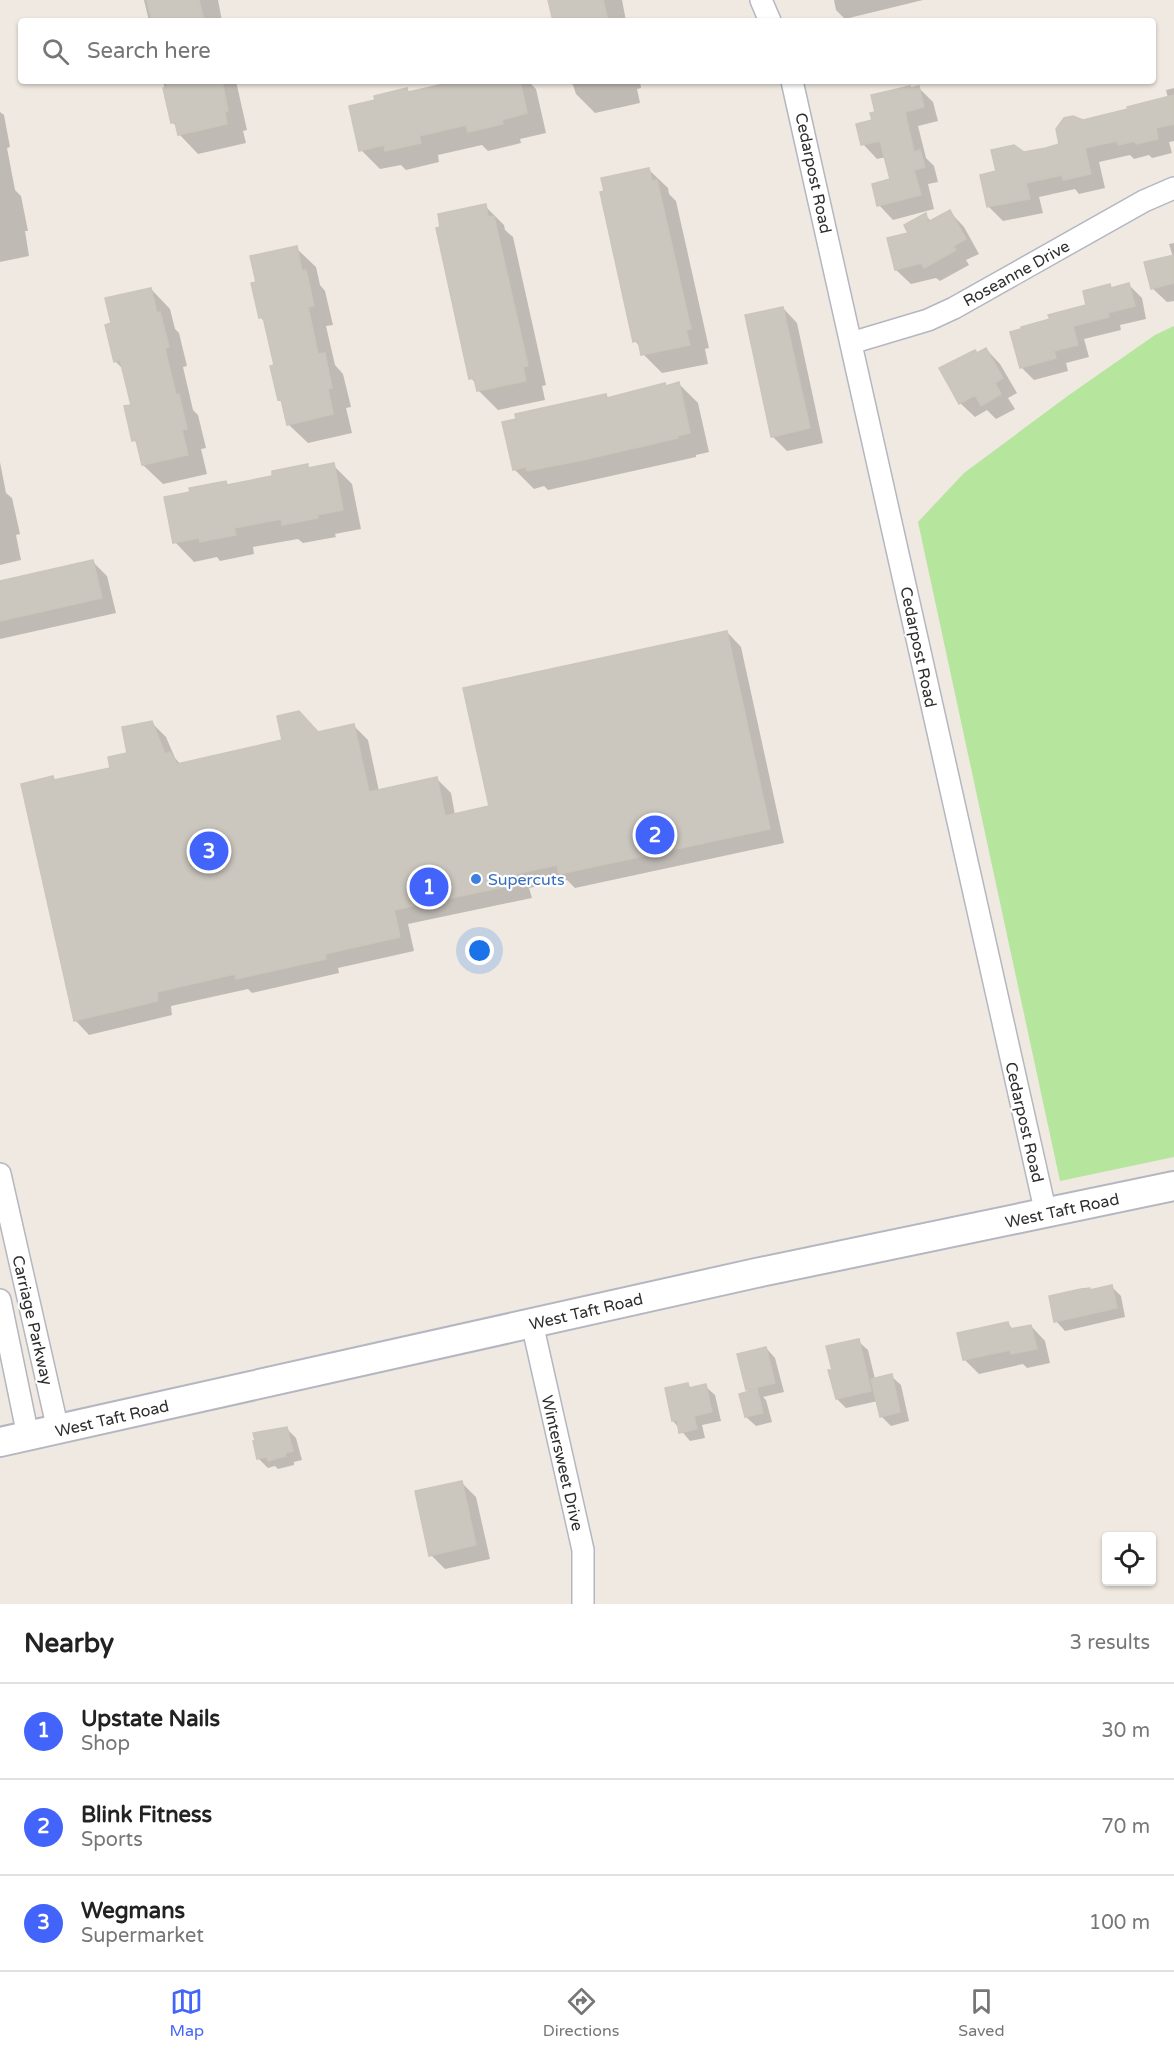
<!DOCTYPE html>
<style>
:root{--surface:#fff;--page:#f6f6f6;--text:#222;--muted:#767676;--line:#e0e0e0;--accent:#4264fb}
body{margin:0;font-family:"Varela Round",sans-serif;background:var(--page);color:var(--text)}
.controls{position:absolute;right:18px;bottom:18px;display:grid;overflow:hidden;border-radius:6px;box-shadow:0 2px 4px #0004}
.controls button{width:54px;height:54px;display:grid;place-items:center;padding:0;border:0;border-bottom:2px solid var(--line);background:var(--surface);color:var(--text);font:30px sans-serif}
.you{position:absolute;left:480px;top:951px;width:21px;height:21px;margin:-15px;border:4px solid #fff;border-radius:50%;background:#1a73e8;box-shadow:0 0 0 9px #1a73e833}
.badge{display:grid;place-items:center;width:39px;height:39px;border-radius:50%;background:var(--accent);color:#fff;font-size:20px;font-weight:700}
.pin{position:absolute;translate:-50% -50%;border:3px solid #fff;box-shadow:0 2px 6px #0006}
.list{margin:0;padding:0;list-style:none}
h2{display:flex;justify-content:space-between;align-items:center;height:78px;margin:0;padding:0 24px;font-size:26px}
h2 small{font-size:20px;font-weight:400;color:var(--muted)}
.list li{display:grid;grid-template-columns:39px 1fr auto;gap:18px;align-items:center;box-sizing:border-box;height:96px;padding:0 24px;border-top:2px solid var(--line)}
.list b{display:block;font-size:22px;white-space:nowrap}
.list p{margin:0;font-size:20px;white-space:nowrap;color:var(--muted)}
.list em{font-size:20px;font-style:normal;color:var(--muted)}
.icon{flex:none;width:33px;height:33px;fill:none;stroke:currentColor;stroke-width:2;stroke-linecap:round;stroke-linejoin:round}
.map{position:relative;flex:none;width:1174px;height:1604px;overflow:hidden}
.search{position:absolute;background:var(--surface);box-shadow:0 2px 4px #0004;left:18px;right:18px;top:18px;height:66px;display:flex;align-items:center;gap:15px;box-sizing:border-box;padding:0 21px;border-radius:6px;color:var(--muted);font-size:22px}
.sheet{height:366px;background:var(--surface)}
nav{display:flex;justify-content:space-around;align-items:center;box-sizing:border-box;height:84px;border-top:2px solid var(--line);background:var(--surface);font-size:16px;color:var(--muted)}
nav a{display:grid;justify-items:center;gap:3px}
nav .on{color:var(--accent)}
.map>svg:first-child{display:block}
</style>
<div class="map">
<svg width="1174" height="1604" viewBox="0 0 1174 1604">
<rect width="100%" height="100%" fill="#efe9e1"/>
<path fill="#b6e59e" d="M1174,326v831l-114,24 -142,-659 46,-49 105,-78 86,-60z"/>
<path fill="#0003" d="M144,0h74l4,21h-73z
M550,0h72l4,21h-71z
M834,0h89l-78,19 -9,-9z
M163,81h73l11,49 -4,1 3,12 -48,11 -19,-20 -1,-6 -6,-6z
M458,81h70l8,8 10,44 -26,6 1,4 -33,8 -6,-6 -44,10 1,7 -33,8 -5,-5 -21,4 -19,-19 15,-49 31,-11 3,3z
M569,81h71l1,7 -4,1 3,14 -45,10 -19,-19 -3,-9z
M919,88l14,14 5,19 -20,5 8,32 8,8 4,16 -10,2 6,25 -41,11 -14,-15 13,-25 -6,-23 -9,2 -14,-15 11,-23 37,-32z
M1174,88v53l-5,1 3,11 -20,5 -3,-3 -15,4 -4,-4 -31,7 6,26 -26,6 -4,-5 -36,8 4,16 -40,8 -14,-14 8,-34 27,-20 37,-8 22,-24 85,-23 -2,-8z
M0,112l4,3 6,32 -3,1 8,42 6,6 7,35h-3l4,25 -29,6z
M648,169l20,19 1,6 7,7 33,147 -4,1 3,15 -46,9 -19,-19 -2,-6 -6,-7z
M485,206l19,19 1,5 8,7 33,148 -4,1 3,14 -47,10 -19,-19 -2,-6 -6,-7z
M950,212l14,15 15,27 -13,6 3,5 -29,16 -4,-3 -25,6 -15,-14 15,-36 14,-19 7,7z
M1174,243v58l-7,1 -15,-14 21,-31 -4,-13z
M296,248l20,19 4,18 5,6 8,34 -7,1 9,39 8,9 8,33 -5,1 6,25 -44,10 -20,-19 -4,-20 -5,-5 -3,-33 -10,-43 -6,-6 -3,-34z
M1110,285l3,4 16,-4 13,13 4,21 -26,6 1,5 -37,9 5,18 -23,6 2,8 -34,9 -12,-12 30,-48 36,-14z
M151,289l19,20 5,20 4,4 8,33 -4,1 10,43 5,5 8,33 -5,1 6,25 -44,10 -20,-19 -4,-19 -5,-6 -1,-34 -9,-36 -9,-9 -3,-37z
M783,308l14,15 26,120 -36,8 -15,-15z
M986,349l14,15 17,29 -9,5 7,11 -19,10 -9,-9 -12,7 -15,-14 17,-49z
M679,384l19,19 11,49 -13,3v2l-148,33 -4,-4 -10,3 -20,-20 4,-49 88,-24 2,3z
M0,462l6,31 6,5 8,36 -4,1 5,25 -21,5z
M333,465l19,19 9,45 -26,5 1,3 -33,6 -5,-4 -45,8 1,7 -34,7 -3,-4 -23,5 -19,-20 17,-49 33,-11 4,4 45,-9 33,-11 3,3z
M93,562l14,14 9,37 -116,26v-57z
M727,632l14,15 43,196 -209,45 -8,-8 -38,8 3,10 -124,26 6,27 -76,17 1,5 -87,20 -4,-4 -77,17 1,9 -83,20 -14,-15 -22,-242 3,4 56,-13 17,-15 22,-32 15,15 9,21 6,7 102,-24 16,-29 20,21 35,-7 14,14 11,51 57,-13 15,15 4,22 35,-7z
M1112,1287l9,9 4,21 -60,14 -9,-10 33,-32 2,2z
M1008,1324l6,6 17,-4 14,15 5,22 -23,5 -4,-4 -44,10 -15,-15z
M858,1341l10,9 7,29 16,-3 10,9 8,36 -18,5 -10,-10 -3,-15 -32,7 -9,-9 -4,-28z
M766,1348l9,10 9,34 -21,5 3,3 6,22 -16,4 -10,-9 4,-25 -3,-3z
M687,1384l5,5 13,-3 10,9 6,26 -19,4 3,13 -15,3 -17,-20z
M286,1428l10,10 6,22 -8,2v3l-16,4 -3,-3 -7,2 -9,-9 -4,-17z
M461,1482l15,15 14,62 -45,10 -14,-14z"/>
<path fill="#cbc7bf" stroke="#cbc5ba" stroke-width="1.5" d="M147,0h52l5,21h-52z
M548,0h55l5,21h-55z
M166,81h56l6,30h-3l2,13 -49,11 -3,-13 -4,1 -8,-35 4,-1z
M458,81h62l7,32 -25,7 1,4 -35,8 -2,-7 -47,11 2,7 -36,8 -1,-6 -25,6 -10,-45 26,-6 -1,-4 33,-8 1,4z
M910,86v2l9,-2 5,21 -19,5 9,40 6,-2 5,17 -11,3 7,25 -44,11 -5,-22 18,-5 -10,-38 -19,4 -5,-21 16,-4 -2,-7 5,-1 -4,-17z
M1174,95v29l-18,4 2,11 -22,5 -1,-3 -17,4 -1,-4 -32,7 6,26 -28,6 -1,-5 -36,8 4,16 -43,8 -7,-32 16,-4 -5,-21 23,-5 10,7 22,-4 13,-4 -3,-15 8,-11 9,-2 10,4 45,-11 -1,-2z
M649,168l3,13 5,-1 34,149 -5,1 4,15 -49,10 -3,-15 -5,2 -33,-150 4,-1 -3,-13z
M486,204l2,13 6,-1 34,150 -5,1 3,14 -49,10 -3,-13 -5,1 -33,-151 4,-1 -2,-13z
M950,210l16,29 -13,7 3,4 -32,18 -3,-5 -26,7 -8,-32 21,-5 -4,-8 22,-12 2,9z
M297,246l5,25 4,-1 8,36 -6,1 10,47 7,-1 7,35 -4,1 5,25 -46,11 -6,-26 -3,1 -8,-34 4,-1 -11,-48 -4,1 -8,-35 5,-1 -6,-26z
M1174,255v28l-23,6 -7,-27z
M1129,283l6,23 -27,7 1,4 -36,9 5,19 -24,6 2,7 -36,10 -10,-36 11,-3v-2l29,-8 -2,-4 38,-10 -3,-14 27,-7 1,4z
M151,288l6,25 3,-1 9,35 -4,1 11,47 3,-1 8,35 -5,1 6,25 -46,10 -6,-25 -4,1 -8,-35 7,-1 -11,-45 -6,2 -9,-37 6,-2 -6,-25z
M783,307l27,121 -39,9 -26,-122z
M986,348l17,30 -8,5 6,11 -20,12 -6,-11 -16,9 -20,-36 36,-18 2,3z
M679,382l11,51 -13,3 1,2 -95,22 -56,11 -1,-4 -13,3 -11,-48 14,-3 -1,-5 91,-20 1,4 58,-15 1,3z
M334,463l9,47 -26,5 1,3 -36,7 -1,-6 -47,9 2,7 -36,7 -1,-4 -26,5 -9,-46 26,-5 -1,-4 37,-7 1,4 45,-9v-5l36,-7v4z
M93,560l9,38 -102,23v-40z
M727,631l43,198 -211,45 -2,-9 -41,9 2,10 -124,26 6,27 -75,17 1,5 -90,20 -1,-5 -78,18 1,9 -84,20 -53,-237 32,-8 1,4 56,-12 -2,-11 19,-4 -5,-26 30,-6 13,33 5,-2 7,12 105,-24 -5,-24 22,-5 19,21 36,-8 15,68 68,-15 8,39 44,-10 -26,-118z
M1112,1285l5,23 -63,14 -5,-26 32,-7 9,-1v2z
M1008,1322l2,7 21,-4 6,24 -26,5 -1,-4 -47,10 -6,-27z
M859,1339l12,52 -35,8 -8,-29h4l-6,-24z
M766,1347l9,36 -29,7 -9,-36z
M892,1374l8,38 -20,5 -9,-38z
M688,1383l1,5 17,-4 6,28 -18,4 3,13 -18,4 -2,-13 -5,1 -7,-33z
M757,1389l6,24 -18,4 -6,-23z
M287,1427l6,24 -8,2 1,3 -18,5 -1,-4 -10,2 -4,-18 2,-1 -2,-7z
M462,1481l14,64 -47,11 -14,-65z"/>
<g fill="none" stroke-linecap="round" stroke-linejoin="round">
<g stroke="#b4b7c1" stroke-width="24">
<path id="street" d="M761,0l9,21
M792,81l254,1133
M851,343l77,-23 26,-12 190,-107 30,-13
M0,1174l58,256
M0,1300l28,136
M532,1323l51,227v54"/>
</g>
<g stroke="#b4b7c1" stroke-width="32">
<path id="secondary" d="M0,1442l756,-169 418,-87"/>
</g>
<use href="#street" stroke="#fff" stroke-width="21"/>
<use href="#secondary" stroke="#fff" stroke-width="28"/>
</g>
<circle fill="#3f7fe0" stroke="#fff" stroke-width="2" cx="476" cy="879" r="6"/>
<g text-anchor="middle" stroke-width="4.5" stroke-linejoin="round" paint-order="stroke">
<g font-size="16" fill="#2e2e2e" stroke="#fff">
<text transform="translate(814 173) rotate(78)" y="6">Cedarpost Road</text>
<text transform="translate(1016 273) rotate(-29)" y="6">Roseanne Drive</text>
<text transform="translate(919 647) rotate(78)" y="6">Cedarpost Road</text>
<text transform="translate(1025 1122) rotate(77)" y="6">Cedarpost Road</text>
<text transform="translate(1062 1210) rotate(-12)" y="6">West Taft Road</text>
<text transform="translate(586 1311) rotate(-13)" y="6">West Taft Road</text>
<text transform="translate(33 1320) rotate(77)" y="6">Carriage Parkway</text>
<text transform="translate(112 1418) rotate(-13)" y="6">West Taft Road</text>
<text transform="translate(563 1463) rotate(77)" y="6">Wintersweet Drive</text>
</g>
<g font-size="16" fill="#366cbe" stroke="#fff" text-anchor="start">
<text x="488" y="885">Supercuts</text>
</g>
</g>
</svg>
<div class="controls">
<button><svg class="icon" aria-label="locate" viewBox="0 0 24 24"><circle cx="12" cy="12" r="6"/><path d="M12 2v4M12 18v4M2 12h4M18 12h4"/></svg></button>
</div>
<div class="you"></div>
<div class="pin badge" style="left:429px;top:887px">1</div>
<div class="pin badge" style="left:655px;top:835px">2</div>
<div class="pin badge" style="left:209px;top:851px">3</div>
<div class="search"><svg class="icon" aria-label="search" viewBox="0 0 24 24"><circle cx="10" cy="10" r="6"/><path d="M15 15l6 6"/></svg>Search here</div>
</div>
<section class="sheet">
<h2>Nearby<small>3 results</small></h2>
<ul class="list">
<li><span class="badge">1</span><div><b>Upstate Nails</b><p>Shop</p></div><em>30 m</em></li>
<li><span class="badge">2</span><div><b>Blink Fitness</b><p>Sports</p></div><em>70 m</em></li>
<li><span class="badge">3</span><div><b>Wegmans</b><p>Supermarket</p></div><em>100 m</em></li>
</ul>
</section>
<nav>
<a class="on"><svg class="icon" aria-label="map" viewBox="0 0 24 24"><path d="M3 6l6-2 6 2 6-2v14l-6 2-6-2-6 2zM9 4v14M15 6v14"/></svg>Map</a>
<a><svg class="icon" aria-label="directions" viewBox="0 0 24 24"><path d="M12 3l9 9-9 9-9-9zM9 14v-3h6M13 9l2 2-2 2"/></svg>Directions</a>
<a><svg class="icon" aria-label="saved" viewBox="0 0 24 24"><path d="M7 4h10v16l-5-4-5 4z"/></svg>Saved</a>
</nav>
